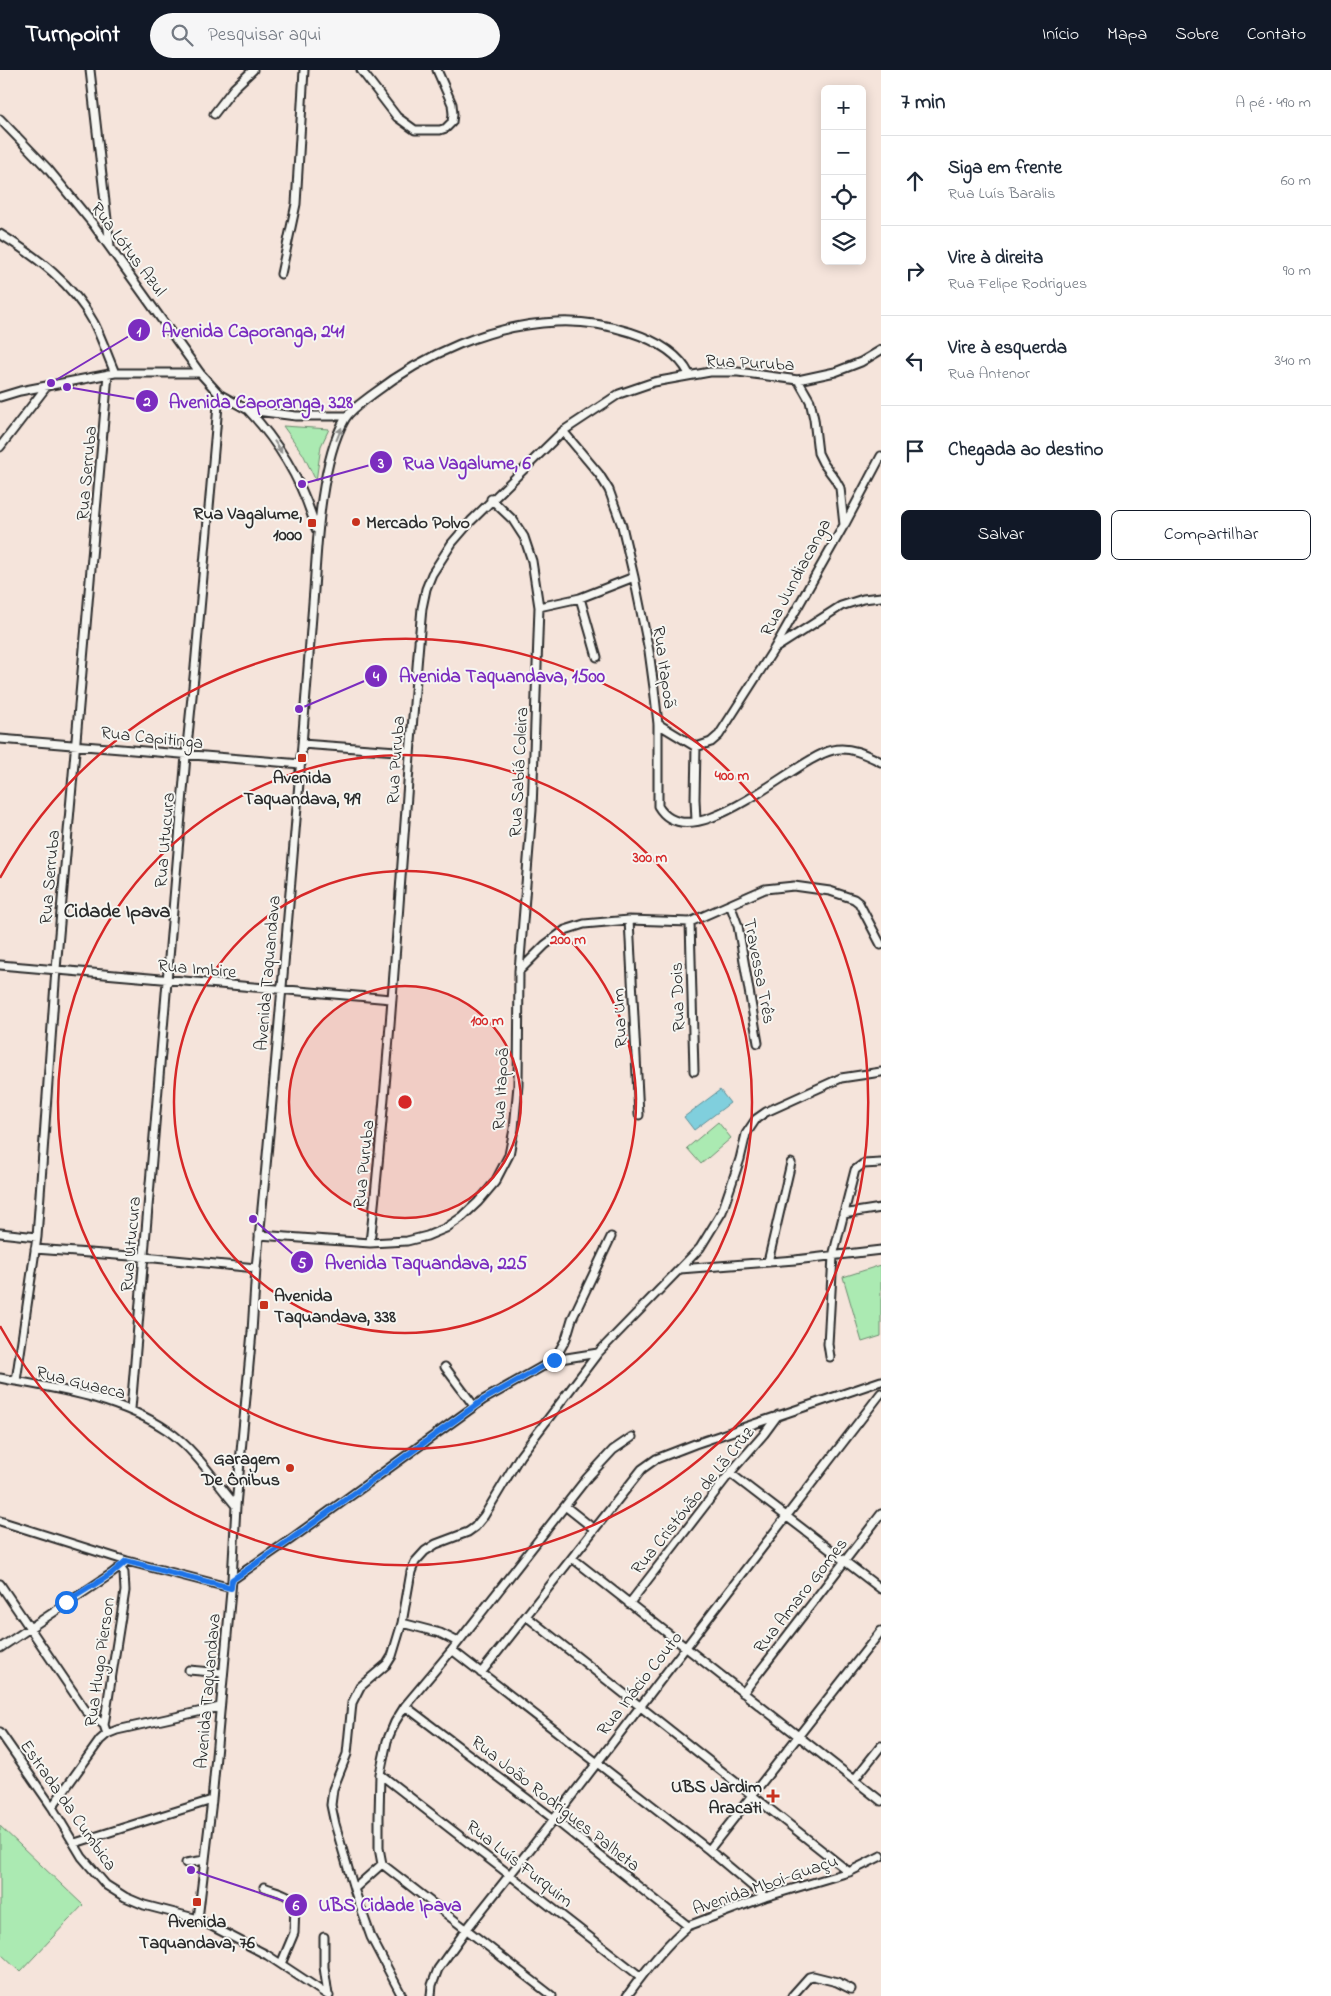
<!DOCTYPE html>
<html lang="pt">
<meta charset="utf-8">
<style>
:root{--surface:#fff;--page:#f6f6f7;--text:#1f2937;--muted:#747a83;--line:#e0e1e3;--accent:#111827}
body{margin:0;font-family:"Indie Flower",sans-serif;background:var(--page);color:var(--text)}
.controls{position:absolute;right:15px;top:15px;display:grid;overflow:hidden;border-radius:8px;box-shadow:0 2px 12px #0003}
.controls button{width:45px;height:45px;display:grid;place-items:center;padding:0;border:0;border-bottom:1px solid var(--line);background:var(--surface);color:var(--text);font:25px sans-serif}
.stop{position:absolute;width:15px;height:15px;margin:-11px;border:4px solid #1a73e8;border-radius:50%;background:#fff}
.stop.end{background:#1a73e8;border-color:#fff;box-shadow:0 1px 5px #0008}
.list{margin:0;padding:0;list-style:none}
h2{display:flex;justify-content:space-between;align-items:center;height:65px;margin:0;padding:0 20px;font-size:21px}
h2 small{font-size:16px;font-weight:400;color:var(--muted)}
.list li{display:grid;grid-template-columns:32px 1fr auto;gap:15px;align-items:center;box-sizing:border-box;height:90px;padding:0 20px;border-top:1px solid var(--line)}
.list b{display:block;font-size:19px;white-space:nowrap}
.list p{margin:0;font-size:16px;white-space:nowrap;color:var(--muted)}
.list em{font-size:16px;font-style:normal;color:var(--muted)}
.actions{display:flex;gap:10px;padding:15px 20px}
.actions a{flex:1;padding:11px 0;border:1px solid var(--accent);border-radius:8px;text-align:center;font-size:18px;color:var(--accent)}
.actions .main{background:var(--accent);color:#fff}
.icon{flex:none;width:28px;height:28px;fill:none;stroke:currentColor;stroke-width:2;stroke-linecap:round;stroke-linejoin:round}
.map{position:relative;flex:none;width:881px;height:1926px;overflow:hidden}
header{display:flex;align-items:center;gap:30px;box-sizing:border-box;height:70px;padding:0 25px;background:var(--accent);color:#fff}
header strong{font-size:24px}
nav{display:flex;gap:28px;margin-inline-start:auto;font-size:18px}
.search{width:350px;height:45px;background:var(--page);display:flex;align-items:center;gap:12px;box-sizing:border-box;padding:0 18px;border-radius:28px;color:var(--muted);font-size:19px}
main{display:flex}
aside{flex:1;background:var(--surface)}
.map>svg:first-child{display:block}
</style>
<header>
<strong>Turnpoint</strong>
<div class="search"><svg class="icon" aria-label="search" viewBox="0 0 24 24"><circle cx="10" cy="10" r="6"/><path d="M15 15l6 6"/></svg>Pesquisar aqui</div>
<nav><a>Início</a><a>Mapa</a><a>Sobre</a><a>Contato</a></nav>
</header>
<main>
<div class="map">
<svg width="881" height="1926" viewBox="0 0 881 1926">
<rect width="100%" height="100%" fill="#f5e4db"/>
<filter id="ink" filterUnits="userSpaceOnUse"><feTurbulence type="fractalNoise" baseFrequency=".02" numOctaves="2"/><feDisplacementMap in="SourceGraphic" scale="10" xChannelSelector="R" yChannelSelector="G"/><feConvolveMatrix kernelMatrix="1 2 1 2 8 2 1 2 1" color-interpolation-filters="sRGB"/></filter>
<g filter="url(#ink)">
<path fill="#abeab2" stroke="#6b8a6e" d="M283,356l46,3 -8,17 -5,35 -13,-27z
M718,1052l13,16 -30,26 -14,-16z
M881,1195v71l-19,6 -19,-65z
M0,1756l83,79 -63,67 -20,-19z"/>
<path fill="#80cfdd" stroke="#5e8d96" d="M720,1020l10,13 -36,27 -10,-13z"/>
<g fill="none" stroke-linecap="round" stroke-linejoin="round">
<g stroke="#2b2b2b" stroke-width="11">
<path id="minor" d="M90,0l20,176
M361,0l36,47 18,13h25l6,-2 6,-6 1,-8 -1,-10 -15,-34
M214,44l20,-26 19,-18
M0,49l48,50 45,55 107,149 19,21 29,16 48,6h50
M0,164c37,23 73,50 94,89 8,16 14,34 21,50
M281,204l15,-70 8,-134
M0,327l20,-6 95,-18h85
M248,340c33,35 55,73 68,119
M563,361l36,43 10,16 13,36 12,51 15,74 5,37 4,36v82c33,56 137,-48 175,-56 17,-4 34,5 48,12
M0,377l47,-61
M845,454l36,-68
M580,528l17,59
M539,537l41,-9 54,-21
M774,579l70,-124 -4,-37 -5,-9 -12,-16 -5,-10 -4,-34 -4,-18 -12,-21
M658,654l38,23 15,-5 8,-7 55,-86 67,-43 22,-7 18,-2
M0,669l301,25
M302,674l108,8
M696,677l-1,52 1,22
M730,834l8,22 20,117
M629,850l10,195
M690,852l4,149
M0,895l391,34
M519,901l26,-26 20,-15 19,-6 45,-4 61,2 75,-33 29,-3 36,5 24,8 5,4 22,42
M843,1144l38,-6
M0,1163l37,4
M259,1165l111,8 37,-2 20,-5 19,-8 16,-11 16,-15 17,-20 14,-27 5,-26 4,-44 1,-114 13,-161 7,-203 -7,-46 -8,-24 -11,-17 -22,-21
M370,1173c23,-211 33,-424 52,-635l4,-19 6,-15 20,-31 19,-22 92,-90 56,-37 35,-12 56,-10h28l60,8 37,-8 26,-10 20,-12
M35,1179l109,8 112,11
M768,1192l23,-99
M680,1199l115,-9 86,-10
M830,1287l-2,-13 5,-88 22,-86 8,-6 18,-1
M554,1290l12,-21 6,-20 39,-82
M445,1297l29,39
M0,1308c57,11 118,19 167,52 28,19 48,51 69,76
M16,1311l21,-144 19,-268 52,-595
M131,1339l55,-653 9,-89 24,-273
M730,1403l151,116
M565,1436l29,23
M0,1451l127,40 104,27
M572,1488l309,243
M232,1510l59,-41 192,-139 71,-40 44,-7
M0,1514l86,127 18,14
M629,1534l101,-131 34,-39 14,-19
M526,1546l323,256
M402,1553l38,10 18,9
M0,1578l111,-74 13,-10
M452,1580l257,200 56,47
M189,1600l34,3
M481,1603l161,-204 14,-10 39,-15 186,-63
M743,1623l138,-179
M405,1636l149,113 134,107
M0,1662l52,75 30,50 24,28 19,12 19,8 54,14 69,36 62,41
M107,1664l10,-4 103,-23
M380,1704l261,203
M854,1710l27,-34
M52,1737l48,-67 7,-6 -3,-9 21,-134 -1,-18 -4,-6
M75,1773l137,-43
M709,1780l172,-219
M186,1793l19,-3
M264,1817c9,4 28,7 31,17l-1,29 -13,31
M354,1819l28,-25
M198,1849l14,-119 20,-220 4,-74 16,-174 4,-64c18,-174 32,-348 46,-523 4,-52 8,-104 12,-155 3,-49 7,-129 31,-171 6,-10 19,-18 28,-25 52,-40 117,-69 183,-72 41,-2 113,12 133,52
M324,1867v30l4,28
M402,1926l-31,-59 -17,-48 -19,-65 -4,-19 2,-16 14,-35 5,-51 8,-16 27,-23 5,-8 10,-33 9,-51 4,-10 10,-11 11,-7 32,-12 7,-5 9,-11 36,-60 78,-103 102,-105 22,-36 18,-53 6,-25 10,-15 10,-7 75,-34 40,-6
M431,1926l1,-11 6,-16 28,-39 88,-111 327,-426
M552,1926l-170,-132 -3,-16v-31l1,-43 7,-33 8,-19 10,-16 47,-56 135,-172 26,-28 19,-13
M627,1926c18,-25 38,-51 61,-70l77,-29 84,-25 32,-16
M792,1926l17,-19 4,-1 24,6 14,7"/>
</g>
<use href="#minor" stroke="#f6f6f2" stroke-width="7"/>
</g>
<defs><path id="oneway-solid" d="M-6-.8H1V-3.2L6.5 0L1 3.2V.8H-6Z" transform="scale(1.25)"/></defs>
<g fill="#90908e">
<use href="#oneway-solid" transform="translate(339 364) rotate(-68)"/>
<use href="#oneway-solid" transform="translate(278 377) rotate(58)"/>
</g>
</g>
<g fill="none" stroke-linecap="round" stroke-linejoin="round" filter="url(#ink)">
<path stroke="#1a73e8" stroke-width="6" d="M66,1532l45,-28 15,-13 105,27 1,-8 58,-40 193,-140 71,-40"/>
</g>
<circle cx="405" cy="1032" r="116" fill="#d62828" fill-opacity=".12"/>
<g fill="none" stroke="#d62828" stroke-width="2.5">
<circle cx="405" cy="1032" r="116"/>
<circle cx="405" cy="1032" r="231"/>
<circle cx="405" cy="1032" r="347"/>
<path d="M0 808A463 463 0 1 1 0 1256"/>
</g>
<g fill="#c8321e" stroke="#f6f6f2" stroke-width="2">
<circle cx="356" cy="452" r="5"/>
<rect x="307" y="448" width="10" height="10" rx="2.5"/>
<rect x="297" y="683" width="10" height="10" rx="2.5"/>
<rect x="259" y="1230" width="10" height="10" rx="2.5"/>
<circle cx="290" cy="1398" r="5"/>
<path d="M770.5 1718.5h5v5h5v5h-5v5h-5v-5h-5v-5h5z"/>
<rect x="192" y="1827" width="10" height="10" rx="2.5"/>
</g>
<g text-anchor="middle" stroke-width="4" stroke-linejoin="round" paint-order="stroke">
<g font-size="18" fill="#2b2b2b" stroke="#f6f6f2">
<text transform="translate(129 179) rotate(53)" y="6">Rua Lótus Azul</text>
<text transform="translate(750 292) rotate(3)" y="6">Rua Puruba</text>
<text transform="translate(86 403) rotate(-85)" y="6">Rua Serruba</text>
<text transform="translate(795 507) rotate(-62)" y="6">Rua Jundiacanga</text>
<text transform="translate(665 597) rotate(82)" y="6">Rua Itapoã</text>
<text transform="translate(152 667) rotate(6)" y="6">Rua Capitinga</text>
<text transform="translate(395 690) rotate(-86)" y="6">Rua Puruba</text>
<text transform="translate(518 702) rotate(-87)" y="6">Rua Sabiá Coleira</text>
<text transform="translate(164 770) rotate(-85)" y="6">Rua Utucura</text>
<text transform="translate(49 807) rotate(-85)" y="6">Rua Serruba</text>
<text transform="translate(197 898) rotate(5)" y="6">Rua Imbire</text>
<text transform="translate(760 901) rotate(79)" y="6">Travessa Três</text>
<text transform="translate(267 903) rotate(-85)" y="6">Avenida Taquandava</text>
<text transform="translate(677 927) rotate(-92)" y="6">Rua Dois</text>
<text transform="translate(619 948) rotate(-93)" y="6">Rua Um</text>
<text transform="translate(500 1019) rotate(-87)" y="6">Rua Itapoã</text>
<text transform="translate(363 1094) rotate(-84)" y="6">Rua Puruba</text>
<text transform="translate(130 1174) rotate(-85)" y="6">Rua Utucura</text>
<text transform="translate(81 1312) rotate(14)" y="6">Rua Guaeca</text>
<text transform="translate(692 1430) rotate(-51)" y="6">Rua Cristóvão de Lã Cruz</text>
<text transform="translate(800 1525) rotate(-52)" y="6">Rua Amaro Gomes</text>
<text transform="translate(99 1592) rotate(-82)" y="6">Rua Hugo Pierson</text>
<text transform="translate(639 1613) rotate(-52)" y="6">Rua Inácio Couto</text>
<text transform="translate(207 1621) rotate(-85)" y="6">Avenida Taquandava</text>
<text transform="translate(556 1733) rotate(38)" y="6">Rua João Rodrigues Palheta</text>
<text transform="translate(69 1735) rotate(55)" y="6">Estrada da Cumbica</text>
<text transform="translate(520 1793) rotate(38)" y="6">Rua Luís Furquim</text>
<text transform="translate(765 1814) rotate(-19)" y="6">Avenida Mboi-Guaçu</text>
</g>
<g font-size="18" font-weight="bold" fill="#2b2b2b" stroke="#f6f6f2" text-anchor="end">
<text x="302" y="449">Rua Vagalume,<tspan x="302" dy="21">1000</tspan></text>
<text x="366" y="458" text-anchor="start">Mercado Polvo</text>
<text x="302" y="713" text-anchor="middle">Avenida<tspan x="302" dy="21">Taquandava, 919</tspan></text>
<text x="274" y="1231" text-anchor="start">Avenida<tspan x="274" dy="21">Taquandava, 338</tspan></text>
<text x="280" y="1394">Garagem<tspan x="280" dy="21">De Ônibus</tspan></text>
<text x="762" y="1722">UBS Jardim<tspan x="762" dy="21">Aracati</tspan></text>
<text x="197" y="1857" text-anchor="middle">Avenida<tspan x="197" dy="21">Taquandava, 76</tspan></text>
</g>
<g font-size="20" font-weight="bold" fill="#2b2b2b" stroke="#f6f6f2">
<text x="117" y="847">Cidade Ipava</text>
</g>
</g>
<circle cx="405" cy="1032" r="8" fill="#d62828" stroke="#f6f6f2" stroke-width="2.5"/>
<g font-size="15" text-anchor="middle" font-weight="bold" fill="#d62828" stroke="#f6f6f2" stroke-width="4" stroke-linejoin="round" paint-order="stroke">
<text x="732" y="710">400 m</text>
<text x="650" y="792">300 m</text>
<text x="568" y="874">200 m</text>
<text x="487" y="955">100 m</text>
</g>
<path fill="none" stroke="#7b2cbf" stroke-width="2" d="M51 313L139 260M67 317L147 331M302 414L381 392M299 639L376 606M253 1149L302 1192M191 1800L296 1835"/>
<g fill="#7b2cbf" stroke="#f6f6f2" stroke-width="2">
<circle cx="51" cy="313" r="5"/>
<circle cx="67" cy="317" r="5"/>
<circle cx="302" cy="414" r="5"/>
<circle cx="299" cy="639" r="5"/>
<circle cx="253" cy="1149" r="5"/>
<circle cx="191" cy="1800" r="5"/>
<circle cx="139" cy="260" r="12"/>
<circle cx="147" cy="331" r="12"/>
<circle cx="381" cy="392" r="12"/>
<circle cx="376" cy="606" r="12"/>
<circle cx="302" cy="1192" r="12"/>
<circle cx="296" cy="1835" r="12"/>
</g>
<g font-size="15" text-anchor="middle" font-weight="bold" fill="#fff">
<text x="139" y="266">1</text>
<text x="147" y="336">2</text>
<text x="381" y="398">3</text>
<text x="376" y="611">4</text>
<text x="302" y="1198">5</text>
<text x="296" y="1840">6</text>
</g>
<g font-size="19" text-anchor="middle" font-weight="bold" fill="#7b2cbf" stroke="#f6f6f2" stroke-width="4" stroke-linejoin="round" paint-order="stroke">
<text x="253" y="267">Avenida Caporanga, 241</text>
<text x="261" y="338">Avenida Caporanga, 328</text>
<text x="467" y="399">Rua Vagalume, 6</text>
<text x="502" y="612">Avenida Taquandava, 1500</text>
<text x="426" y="1199">Avenida Taquandava, 225</text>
<text x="390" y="1841">UBS Cidade Ipava</text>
</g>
</svg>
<div class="controls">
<button>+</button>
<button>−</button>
<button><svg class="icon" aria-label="locate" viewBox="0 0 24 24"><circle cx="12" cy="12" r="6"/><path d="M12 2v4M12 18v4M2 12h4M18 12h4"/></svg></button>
<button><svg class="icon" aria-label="layers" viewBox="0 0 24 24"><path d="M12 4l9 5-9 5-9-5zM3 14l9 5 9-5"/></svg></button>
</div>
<div class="stop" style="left:66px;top:1532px"></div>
<div class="stop end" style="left:554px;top:1290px"></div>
</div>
<aside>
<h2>7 min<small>A pé · 490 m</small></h2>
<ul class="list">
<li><svg class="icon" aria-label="ahead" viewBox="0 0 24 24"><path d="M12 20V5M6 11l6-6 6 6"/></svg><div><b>Siga em frente</b><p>Rua Luís Baralis</p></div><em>60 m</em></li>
<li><svg class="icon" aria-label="right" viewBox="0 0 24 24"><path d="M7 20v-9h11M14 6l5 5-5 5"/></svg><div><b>Vire à direita</b><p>Rua Felipe Rodrigues</p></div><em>90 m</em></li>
<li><svg class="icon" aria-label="left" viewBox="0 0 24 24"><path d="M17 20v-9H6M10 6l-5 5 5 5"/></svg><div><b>Vire à esquerda</b><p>Rua Antenor</p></div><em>340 m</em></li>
<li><svg class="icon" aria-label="arrive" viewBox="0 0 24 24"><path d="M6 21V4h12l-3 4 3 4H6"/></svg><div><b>Chegada ao destino</b></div></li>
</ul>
<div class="actions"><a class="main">Salvar</a><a>Compartilhar</a></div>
</aside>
</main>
